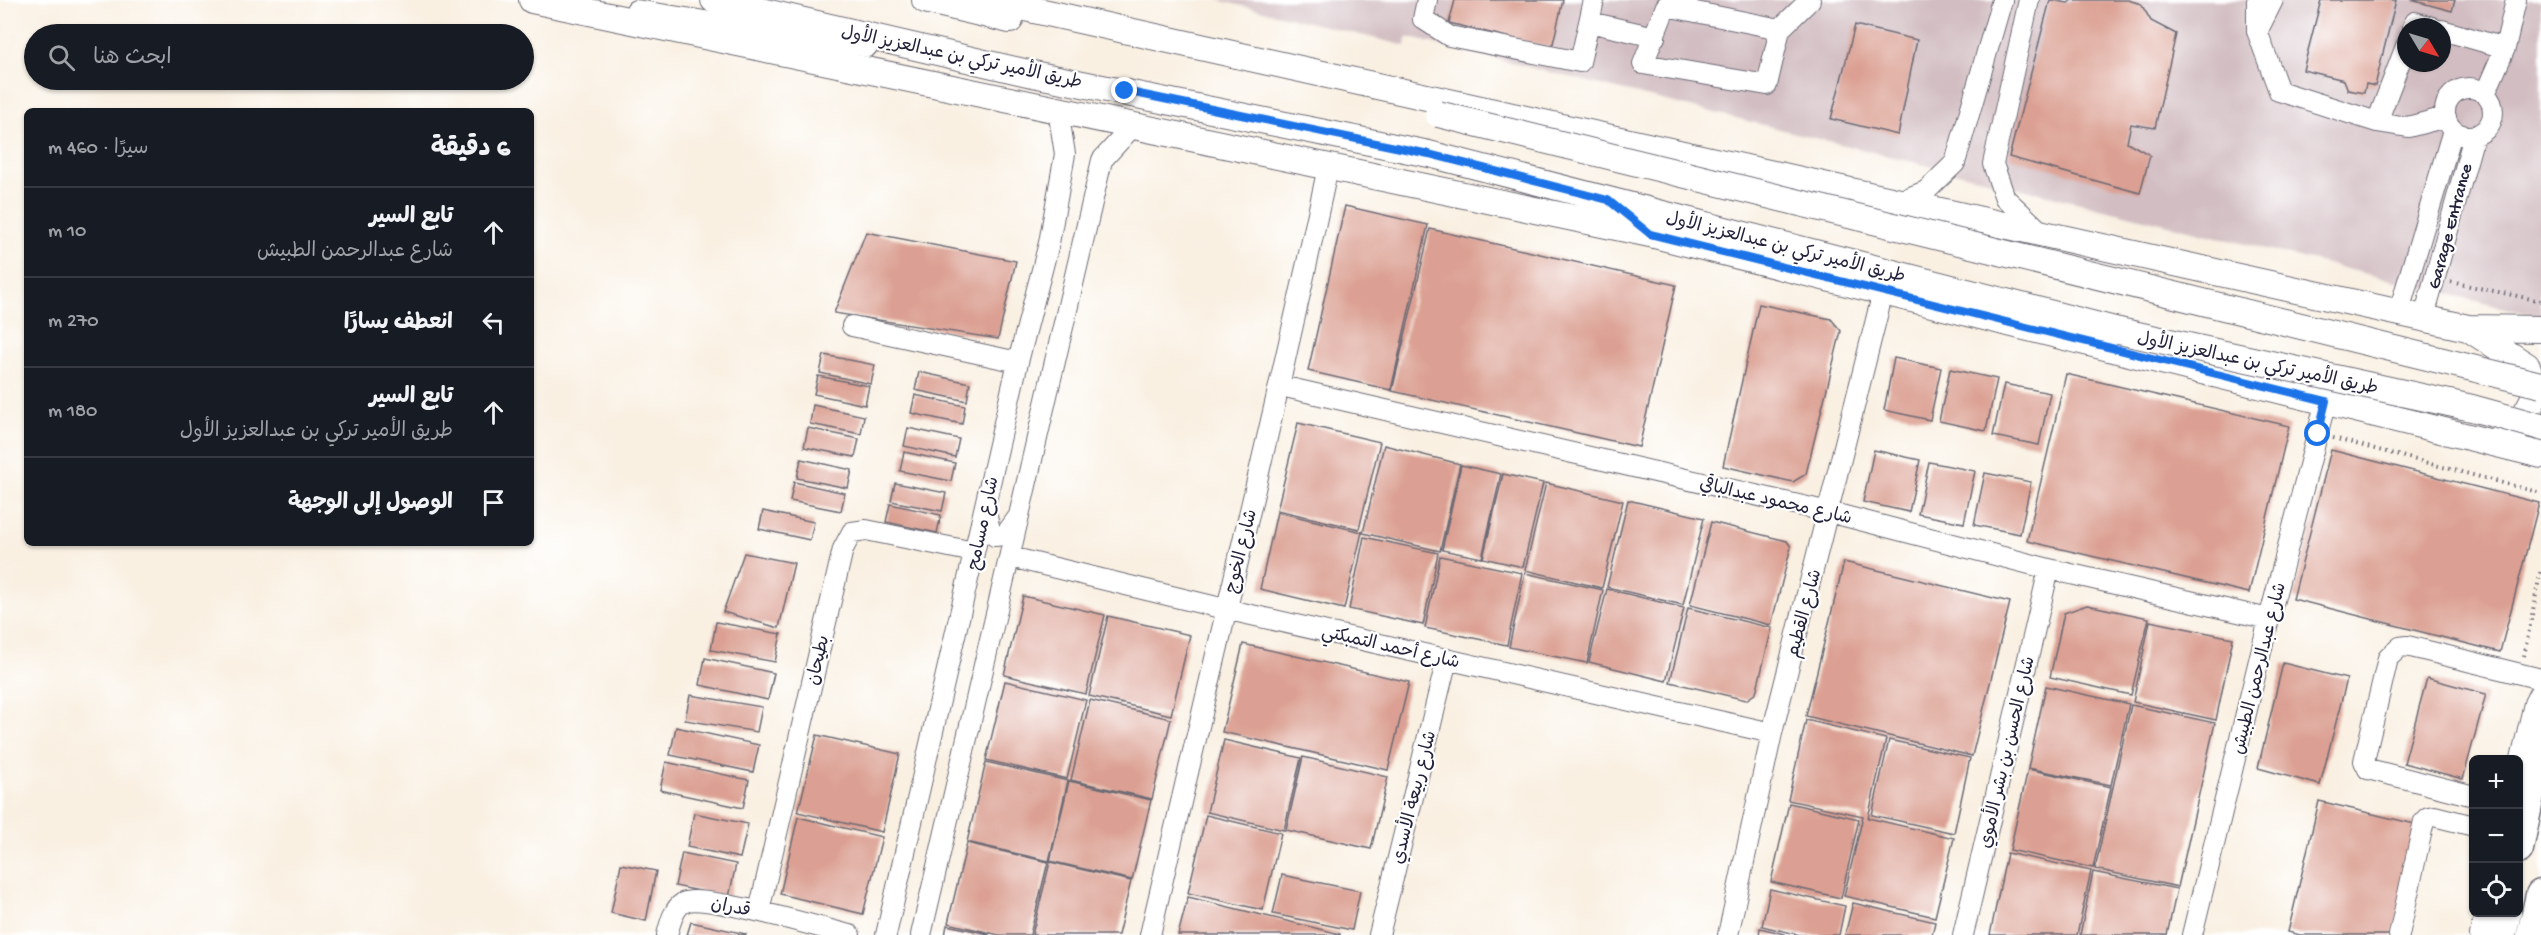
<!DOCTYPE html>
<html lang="ar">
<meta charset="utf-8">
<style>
:root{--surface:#171b24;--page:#20242c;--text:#f1f3f6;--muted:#9ea1a6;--line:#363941}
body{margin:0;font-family:"Gochi Hand","Playpen Sans Arabic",sans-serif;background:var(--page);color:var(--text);direction:rtl}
.controls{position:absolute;right:18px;bottom:18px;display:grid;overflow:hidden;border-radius:9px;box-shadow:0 2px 4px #0004}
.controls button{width:54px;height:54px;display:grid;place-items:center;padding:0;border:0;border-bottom:2px solid var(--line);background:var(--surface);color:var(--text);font:30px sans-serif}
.compass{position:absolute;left:2397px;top:18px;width:54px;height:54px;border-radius:50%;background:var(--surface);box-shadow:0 2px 4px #0004;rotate:128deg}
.stop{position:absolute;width:18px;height:18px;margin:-14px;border:4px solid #1a73e8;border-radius:50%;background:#fff}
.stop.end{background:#1a73e8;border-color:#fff;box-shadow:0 2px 6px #0008}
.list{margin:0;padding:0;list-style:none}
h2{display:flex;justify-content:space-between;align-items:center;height:78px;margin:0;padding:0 24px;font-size:26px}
h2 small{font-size:20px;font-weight:400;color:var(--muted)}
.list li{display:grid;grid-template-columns:39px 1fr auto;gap:18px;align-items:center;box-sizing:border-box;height:90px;padding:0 24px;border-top:2px solid var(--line)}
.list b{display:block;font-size:22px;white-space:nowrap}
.list p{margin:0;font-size:20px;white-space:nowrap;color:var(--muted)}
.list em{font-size:20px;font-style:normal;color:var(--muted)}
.icon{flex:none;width:33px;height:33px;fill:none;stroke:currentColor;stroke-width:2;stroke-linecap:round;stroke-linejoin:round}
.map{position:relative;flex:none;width:2541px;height:935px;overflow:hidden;direction:ltr}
.search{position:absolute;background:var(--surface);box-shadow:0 2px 4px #0004;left:24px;top:24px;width:510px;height:66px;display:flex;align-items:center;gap:15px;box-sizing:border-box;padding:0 21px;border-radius:33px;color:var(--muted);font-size:22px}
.panel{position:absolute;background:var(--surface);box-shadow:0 2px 4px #0004;left:24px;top:108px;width:510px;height:438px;border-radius:9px;direction:rtl}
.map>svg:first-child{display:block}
</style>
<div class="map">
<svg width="2541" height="935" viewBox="0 0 2541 935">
<rect width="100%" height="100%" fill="#fff"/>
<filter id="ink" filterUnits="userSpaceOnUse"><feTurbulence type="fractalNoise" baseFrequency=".0167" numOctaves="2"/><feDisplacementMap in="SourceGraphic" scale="12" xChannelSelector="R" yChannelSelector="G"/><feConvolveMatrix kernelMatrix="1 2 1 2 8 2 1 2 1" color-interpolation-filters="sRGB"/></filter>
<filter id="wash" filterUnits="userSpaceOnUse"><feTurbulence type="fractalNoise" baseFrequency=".008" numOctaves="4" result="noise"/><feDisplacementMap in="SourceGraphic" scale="24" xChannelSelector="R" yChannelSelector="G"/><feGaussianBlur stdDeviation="1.35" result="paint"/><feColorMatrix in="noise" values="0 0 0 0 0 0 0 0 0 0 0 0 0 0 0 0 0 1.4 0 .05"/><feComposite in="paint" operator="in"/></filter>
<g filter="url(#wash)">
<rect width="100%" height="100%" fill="#f9f0e2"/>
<path fill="#d2bec2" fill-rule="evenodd" d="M1218,0h1323v317l-1134,-280 -1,9zM2406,27h36v36h-36z"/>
<g id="blocks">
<path fill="#dba093" d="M1455,0h108l-11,48 -103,-25z
M2050,0l18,3 4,-3h56l13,4 10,17 25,13 -21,94 -24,-4 -4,18 23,13 -10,38 -131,-36z
M2321,0h75l-21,86 -9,-2 -2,9 -16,-3 -4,-10 -41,-10z
M2411,0h44l-3,11z
M1855,25l62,15 -19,95 -67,-16z
M1345,206l83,19 -37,165 -83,-19z
M1430,229l246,56 -37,162 -247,-56z
M866,232l150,29 -18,78 -164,-26z
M1759,304l72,15 10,12 -35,143 -13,8 -70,-16z
M824,355l51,10 -4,19 -51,-11z
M1894,358l47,10 -11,52 -46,-10z
M1950,369l47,10 -11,52 -47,-10z
M919,372l51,11 -3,18 -52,-11z
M2066,374l223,52 -40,167 -222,-52z
M818,376l51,10 -4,19 -51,-11z
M2004,384l46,9 -11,52 -46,-9z
M915,395l50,11 -3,18 -51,-11z
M813,405l51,11 -3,18 -51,-10z
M1298,423l82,19 -21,87 -82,-19z
M808,428l51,11 -4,18 -51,-10z
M908,428l51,11 -4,18 -51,-11z
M1384,445l76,19 -20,87 -77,-18z
M1874,450l46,10 -11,52 -46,-10z
M2331,450l208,53 -39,149 -207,-53z
M904,452l51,11 -4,18 -51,-10z
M801,459l51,11 -4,18 -51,-10z
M1929,462l46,9 -11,52 -46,-9z
M1461,465l40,9 -19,84 -40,-8z
M1985,473l46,9 -11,52 -46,-9z
M1503,474l40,9 -20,84 -40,-9z
M794,482l51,11 -4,18 -51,-10z
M895,483l51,10 -4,18 -51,-10z
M1546,483l77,18 -21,87 -77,-18z
M1628,500l76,18 -21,87 -76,-18z
M890,504l51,11 -4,18 -51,-11z
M763,511l51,11 -4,18 -51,-11z
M1277,512l85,20 -18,77 -84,-20z
M1711,522l76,19 4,6 -20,78 -81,-20z
M1364,537l74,16 -15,72 -74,-16z
M744,553l50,10 -15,65 -56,-16z
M1440,556l82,17 -15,72 -82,-17z
M1844,562l166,40 -38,154 -166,-40z
M1525,573l78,17 -16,73 -78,-16z
M1607,589l77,19 -18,73 -77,-19z
M1023,596l82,19 -19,79 -82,-19z
M2087,605l62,13 -18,77 -81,-18 14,-64z
M1688,608l84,20 -16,65 -10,7 -76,-18z
M1108,616l82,19 -19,80 -82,-19z
M2150,621l83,17 -17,82 -83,-18z
M716,622l65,12 -6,28 -64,-12z
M1243,644l166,38 -21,88 -166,-38z
M705,658l69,15 -6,27 -68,-15z
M2283,663l64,16 -27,106 -62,-17z
M2427,678l59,16 -23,85 -59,-16z
M1005,681l81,19 -19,79 -81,-19z
M2046,686l83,18 -18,81 -83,-17z
M690,695l72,12 -5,25 -72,-12z
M1090,700l81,19 -19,80 -81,-19z
M2131,705l84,18 -37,164 -83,-18z
M1806,720l80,19 -18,79 86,20 -19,79 -91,-21 19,-80 -75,-16z
M676,727l83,18 -6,27 -83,-17z
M817,735l83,19 -18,78 -84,-20z
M1224,740l77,18 -17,72 -77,-18z
M1889,740l81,18 -16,75 -82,-18z
M1303,757l85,20 -17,72 -85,-19z
M666,762l83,18 -6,28 -83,-18z
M986,762l82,19 -19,80 -82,-19z
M2028,769l83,18 -18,81 -83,-18z
M1069,781l82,19 -19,80 -82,-19z
M2319,801l100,24 -26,110h-93l-12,-3z
M1789,803l70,16 -18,79 -70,-16z
M694,813l54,11 -8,34 -53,-11z
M1206,815l75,18 -18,77 -75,-17z
M798,817l84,20 -19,77 -83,-20z
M967,843l81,19 -18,73h-31l-51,-12z
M682,853l54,11 -7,33 -54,-11z
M2007,853l84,18 -14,64h-87z
M1050,862l81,19 -13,54h-86z
M621,864l35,7 -10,50 -35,-8z
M2093,872l84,17 -10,46h-87z
M1282,875l78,16 -8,39 -79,-16z
M1770,889l75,17 -6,29h-39l-38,-9z
M1188,897l152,37v1h-162z
M1853,903l82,19 -3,13h-87z
M691,922l55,12v1h-59z
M947,925l42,9 -1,1h-43z
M1760,928l25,6v1h-26z"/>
</g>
</g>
<g filter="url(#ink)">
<use href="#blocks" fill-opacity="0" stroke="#6d6a75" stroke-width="1.5"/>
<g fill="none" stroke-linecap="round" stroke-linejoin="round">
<g stroke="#6d6a75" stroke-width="22">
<path id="minor" d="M1427,0l-4,19 26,17 131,26 14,-62
M2029,0l-36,164 12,34 36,34
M2257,0v31l22,60 98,31 31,5 38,-10
M636,10l231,37
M1589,22l66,15
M2413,27l2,-5 17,5
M2259,28l14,-28
M1780,29l-114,-23 -23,58 124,21 13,-56 30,-29
M2442,30l63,18
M2445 112a24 24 0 1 1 48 0a24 24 0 1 1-48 0Z
M2485,94l20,-46 11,-48
M2377,122l29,-76
M1900,201l26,-10 29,-28 47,-163
M2399,311l54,-181
M2424,317l50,-181
M852,326l166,36
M1281,386l548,126 220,57 220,50
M985,508l5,22 5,6 10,-1 14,-19
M1010,557l215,52 547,124
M2474,796l-106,-27 -4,-8 24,-103 12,-11 7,-1 134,33
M759,911l84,-362 9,-17 14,-2 108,22
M667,935c3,-11 6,-26 16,-32 17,-11 142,26 167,32
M886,935l132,-573 31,-119 16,-89 -7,-44
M921,935l181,-775 30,-33
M1150,935c59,-256 123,-511 178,-768
M1379,935l68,-276
M1728,935l44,-202 111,-441
M1963,935l86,-366
M2192,935l77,-316 57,-218
M2399,935l25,-114 4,-4 6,-1 40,10"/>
</g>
<g stroke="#6d6a75" stroke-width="28">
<path id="major" d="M532,0l1118,234
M714,0l314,73 401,81 690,177
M925,0l85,20
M989,0l1479,328 73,1
M1638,225l12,9 891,221
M2468,328l59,38 8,24 -2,10 -15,27 -13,5
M2524,759l13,-55 4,-8
M2483,935l5,-23"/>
</g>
<g stroke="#6d6a75" stroke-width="33">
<path id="highway" d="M2518,849l23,-112
M2501,935l5,-23
M2532,935l9,-40"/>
</g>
<path stroke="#6d6a75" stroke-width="4" stroke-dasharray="1.5 4.5" stroke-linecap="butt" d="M2451,282l90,19
M2333,438l208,55
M2524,656l17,-87"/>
<use href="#minor" stroke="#fff" stroke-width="20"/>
<use href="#major" stroke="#fff" stroke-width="26"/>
<use href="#highway" stroke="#fff" stroke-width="30"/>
<g stroke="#6d6a75" stroke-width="28" stroke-linecap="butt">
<path id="major-bridge" d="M1438,114l1103,271
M2119,331l353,77 69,19"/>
</g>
<use href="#major-bridge" stroke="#fff" stroke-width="26"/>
</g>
</g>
<g fill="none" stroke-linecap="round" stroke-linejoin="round" filter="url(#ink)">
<path stroke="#1a73e8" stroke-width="8" d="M1125,91l304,63 179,46 42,34 676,167 -8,33"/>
</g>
<g text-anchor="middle" stroke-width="4.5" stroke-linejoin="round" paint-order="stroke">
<g font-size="18" fill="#22223b" stroke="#fff">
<text transform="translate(962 56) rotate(12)" y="6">طريق الأمير تركي بن عبدالعزيز الأول</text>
<text transform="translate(2449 226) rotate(-75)" y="6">Garage Entrance</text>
<text transform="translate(1786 246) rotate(14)" y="6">طريق الأمير تركي بن عبدالعزيز الأول</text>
<text transform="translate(2258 362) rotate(12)" y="6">طريق الأمير تركي بن عبدالعزيز الأول</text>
<text transform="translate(1776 500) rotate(13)" y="6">شارع محمود عبدالباقي</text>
<text transform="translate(982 523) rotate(-78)" y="6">شارع مسامح</text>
<text transform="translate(1240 551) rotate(-76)" y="6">شارع الخوج</text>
<text transform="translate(1803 613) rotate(-75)" y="6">شارع القطيم</text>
<text transform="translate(1391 646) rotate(13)" y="6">شارع أحمد التمبكتي</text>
<text transform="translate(817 660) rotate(-77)" y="6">بطيحان</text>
<text transform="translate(2258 668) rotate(-76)" y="6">شارع عبدالرحمن الطبيش</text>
<text transform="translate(2006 752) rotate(-77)" y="6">شارع الحسن بن بشر الأموي</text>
<text transform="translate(1413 797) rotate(-76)" y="6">شارع ربيعة الأسدي</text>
<text transform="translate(731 906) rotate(11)" y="6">قدران</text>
</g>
</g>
</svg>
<div class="controls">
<button>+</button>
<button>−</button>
<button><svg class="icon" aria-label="locate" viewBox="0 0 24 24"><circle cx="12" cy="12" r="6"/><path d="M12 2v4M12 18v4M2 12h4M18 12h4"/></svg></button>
</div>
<svg class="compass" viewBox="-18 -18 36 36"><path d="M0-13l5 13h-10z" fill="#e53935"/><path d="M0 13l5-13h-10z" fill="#9ea1a6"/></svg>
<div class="stop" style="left:2318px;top:434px"></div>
<div class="stop end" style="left:1125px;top:91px"></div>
<div class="search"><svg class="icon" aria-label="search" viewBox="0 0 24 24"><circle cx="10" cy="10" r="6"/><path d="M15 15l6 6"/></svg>ابحث هنا</div>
<section class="panel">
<h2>6 دقيقة<small>سيرًا · 460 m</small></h2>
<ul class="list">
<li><svg class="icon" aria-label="ahead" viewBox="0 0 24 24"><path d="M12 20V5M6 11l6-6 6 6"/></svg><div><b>تابع السير</b><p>شارع عبدالرحمن الطبيش</p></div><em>10 m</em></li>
<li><svg class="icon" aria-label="left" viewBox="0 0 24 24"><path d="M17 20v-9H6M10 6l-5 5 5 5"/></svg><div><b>انعطف يسارًا</b></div><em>270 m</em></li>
<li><svg class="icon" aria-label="ahead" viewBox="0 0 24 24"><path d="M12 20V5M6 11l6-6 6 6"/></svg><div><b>تابع السير</b><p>طريق الأمير تركي بن عبدالعزيز الأول</p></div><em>180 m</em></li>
<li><svg class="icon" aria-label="arrive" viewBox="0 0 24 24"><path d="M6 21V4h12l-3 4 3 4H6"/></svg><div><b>الوصول إلى الوجهة</b></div></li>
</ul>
</section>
</div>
